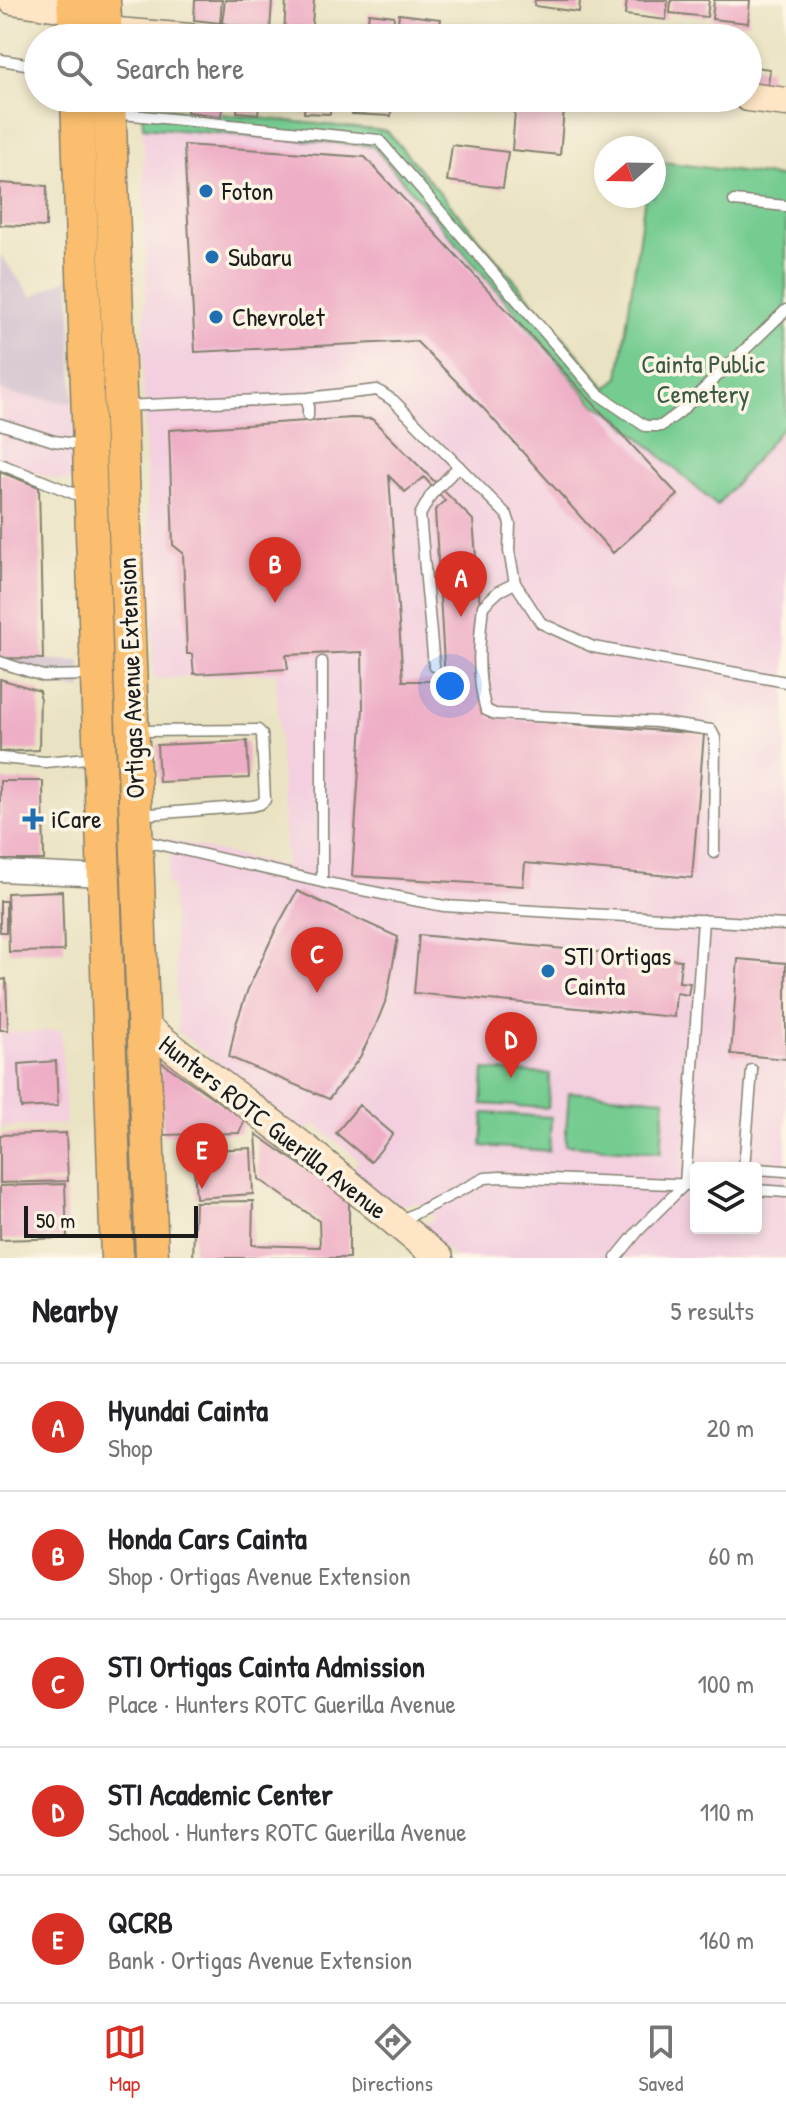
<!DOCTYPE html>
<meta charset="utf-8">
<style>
:root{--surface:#fff;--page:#f6f6f6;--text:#202124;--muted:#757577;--line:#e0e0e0;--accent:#d93025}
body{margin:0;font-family:"Patrick Hand",sans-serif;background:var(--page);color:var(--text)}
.controls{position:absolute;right:24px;bottom:24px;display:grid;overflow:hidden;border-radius:8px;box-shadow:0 4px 12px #0003}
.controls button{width:72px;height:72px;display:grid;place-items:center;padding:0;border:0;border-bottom:2px solid var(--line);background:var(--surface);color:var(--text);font:40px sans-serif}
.compass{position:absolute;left:594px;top:136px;width:72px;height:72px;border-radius:50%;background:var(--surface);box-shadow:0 4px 12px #0003;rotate:250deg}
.scale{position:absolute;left:24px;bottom:20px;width:174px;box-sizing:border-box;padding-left:8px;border:4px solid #1c1c1c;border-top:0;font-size:22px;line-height:28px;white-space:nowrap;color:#1c1c1c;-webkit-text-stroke:6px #fcf5e5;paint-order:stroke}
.you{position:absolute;left:450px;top:686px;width:28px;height:28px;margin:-20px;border:6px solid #fff;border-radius:50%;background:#1a73e8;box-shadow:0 0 0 12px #1a73e833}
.badge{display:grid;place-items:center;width:52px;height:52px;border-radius:50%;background:var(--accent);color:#fff;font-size:26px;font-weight:700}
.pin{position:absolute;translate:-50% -66px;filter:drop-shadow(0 2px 4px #0008)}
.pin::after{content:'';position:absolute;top:42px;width:28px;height:24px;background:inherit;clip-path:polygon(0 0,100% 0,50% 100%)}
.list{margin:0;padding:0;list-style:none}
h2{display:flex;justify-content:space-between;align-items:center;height:104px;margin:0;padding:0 32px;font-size:34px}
h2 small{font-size:26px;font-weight:400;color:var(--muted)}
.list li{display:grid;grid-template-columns:52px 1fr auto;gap:24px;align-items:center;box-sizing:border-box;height:128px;padding:0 32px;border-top:2px solid var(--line)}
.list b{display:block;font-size:30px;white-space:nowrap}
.list p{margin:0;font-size:26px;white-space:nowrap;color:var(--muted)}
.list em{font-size:26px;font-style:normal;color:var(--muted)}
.icon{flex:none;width:44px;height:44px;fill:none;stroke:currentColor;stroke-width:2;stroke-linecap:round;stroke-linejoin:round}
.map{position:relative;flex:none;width:786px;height:1258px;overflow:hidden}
.search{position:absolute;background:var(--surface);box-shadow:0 4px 12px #0003;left:24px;right:24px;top:24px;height:88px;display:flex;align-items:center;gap:20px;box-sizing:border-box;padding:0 28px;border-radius:44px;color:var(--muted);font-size:30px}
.sheet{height:744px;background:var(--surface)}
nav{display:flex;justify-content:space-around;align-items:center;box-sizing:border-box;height:112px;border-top:2px solid var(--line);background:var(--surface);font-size:22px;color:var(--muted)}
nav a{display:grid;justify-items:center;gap:4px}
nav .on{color:var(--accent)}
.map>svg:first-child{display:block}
</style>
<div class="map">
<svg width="786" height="1258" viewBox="0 0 786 1258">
<rect width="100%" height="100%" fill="#fcf5e5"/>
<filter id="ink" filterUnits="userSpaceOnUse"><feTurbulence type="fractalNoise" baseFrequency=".0125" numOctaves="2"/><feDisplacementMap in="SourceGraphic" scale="16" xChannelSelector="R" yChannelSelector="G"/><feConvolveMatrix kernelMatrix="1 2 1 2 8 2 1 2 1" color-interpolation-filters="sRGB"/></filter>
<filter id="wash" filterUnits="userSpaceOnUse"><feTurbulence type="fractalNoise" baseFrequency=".006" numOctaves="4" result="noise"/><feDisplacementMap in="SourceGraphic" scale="32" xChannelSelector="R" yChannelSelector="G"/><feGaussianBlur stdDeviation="1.8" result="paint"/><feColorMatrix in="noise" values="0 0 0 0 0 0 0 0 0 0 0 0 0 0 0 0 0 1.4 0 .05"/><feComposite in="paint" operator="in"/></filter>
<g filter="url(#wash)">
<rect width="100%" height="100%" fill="#eae3c3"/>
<path fill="#f3cfdf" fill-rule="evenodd" d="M143,127l230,19 222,259 16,7 106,94 63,-75 6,3v824h-329l-34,-28 -2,-5 15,-6 -11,-10 -9,-7 -21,5 -45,-35 9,-12 -43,-35 -13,7 -125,-101 -6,-145 -6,-2 6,-35 -14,-12 128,31 -10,-195 -122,6 -11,-302 3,-104zM696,1168h60v60h-60z
M0,389l12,6 61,8 2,78 -22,-2 -53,-20z
M61,1030l5,94 -66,4v-95z"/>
<path fill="#cfbdce" d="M0,254l32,43 38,-20 3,126 -61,-8 -12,-6z
M0,656l5,2 76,3 1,29 -32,-4 -50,-17z"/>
<path fill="#75cc91" stroke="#487456" stroke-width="2" d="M142,106l245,25 220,257 12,-11 26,-181h9v-35l132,17v245l-69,83 -106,-94 -16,-7 -222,-259 -230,-19z
M484,1070l66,4 -2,34 -66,-4z
M569,1092l96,7 -4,53 -96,-7z
M484,1113l67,4 -2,34 -67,-5z"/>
<g id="blocks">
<path fill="#eeaec6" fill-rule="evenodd" d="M195,0h27l-2,23 -26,-3z
M225,0h47l-2,32 -48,-9z
M286,0h28l-3,36 -27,-2z
M535,0h45l-1,12 -45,-6z
M627,0h41l-2,20 -41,-5z
M671,0h38l-2,17 -37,-4z
M714,0h36l-2,23 -36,-4z
M369,13l25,3 -2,22 -26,-3z
M399,14l42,5 -3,19h-42z
M748,66l22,3 -4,30 -18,-2z
M188,98h36l-3,18 -34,-4z
M238,98h22l-2,16 -21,-2z
M305,98h25v16l-26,-1z
M353,98h39l-1,18 -39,-2z
M516,98h49l-5,57 -48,-5z
M184,145l181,12 313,338 -65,58 -129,-144 -68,-68 -221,11z
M452,145l56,7 -5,36 -56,-7z
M0,183l47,3 -1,41 -46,-2z
M352,418l20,1 101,101 16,198 215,16 -12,144 -167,-15 -2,23 -171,-10 11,-168 -1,-56 -76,3 2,14 -94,5 -2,-20h-5l-4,-101 -10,-8 -4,-115zM389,476l16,16 19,-15 21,24 -10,9 10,171h-42z
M0,472l39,15 4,172 -38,-1 -5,-2z
M0,679l40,12 -1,59 -39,2z
M247,741l2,37 -90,4 -2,-37z
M0,781h43l1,79h-44z
M62,891l2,60 -55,1 -2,-59z
M297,891l101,46 -11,60 -11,28 -16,32 -31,42 -100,-42 7,-33 12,-35 28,-60z
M0,901h6v31h-6z
M419,935l262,25 -2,22 11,1 -2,12 -12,-2 -2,24 -260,-24z
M738,959l48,4v96l-55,-5z
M6,979l2,51h-8v-50z
M56,1061l2,45 -37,2 -2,-44z
M160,1061l85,59 -6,13 -76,2z
M359,1105l34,29 -22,28 -35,-29z
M66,1133l2,48 -68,2v-48z
M256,1134l93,65v59h-156l2,-56 58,-1 -1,44 68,2 -1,-26 -60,-42z
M251,1148l2,46 -57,4 -3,-47z
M65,1184l2,54 -67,2v-54z"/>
</g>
</g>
<g filter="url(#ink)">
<use href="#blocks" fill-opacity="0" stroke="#838070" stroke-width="2"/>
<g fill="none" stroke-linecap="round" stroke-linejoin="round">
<g stroke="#838070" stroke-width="13">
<path id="lane" d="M1,60l37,6
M113,113l266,27 219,254 47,32h16l19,-14 106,-102
M734,201l52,5
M308,398v18
M123,406l185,-8 69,-8 17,11 113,114 3,9 -1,27 6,32 26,40 52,24 193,35
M0,424l54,17 29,4
M0,464l85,34
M515,583l-16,8 -16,15c-4,34 -7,71 3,104l9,4 162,8 54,8 4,8 -1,115
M0,662l43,14 50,-1
M322,662v220
M434,666l-14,-151 11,-20 28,-29
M0,758l45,4 53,-5
M138,815l114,-9 8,-2 5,-4 -3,-66 -4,-4 -120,1
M140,840l182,42 122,24 342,19
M744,1168l8,-98
M756,1169l30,2
M756,1190l30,2
M398,1222l87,-44 15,-1 196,8
M616,1258l22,-27 47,-47 18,-264"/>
</g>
<g stroke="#838070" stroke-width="23">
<path id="street" d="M0,871l104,5"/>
</g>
<g stroke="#838070" stroke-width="31">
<path id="secondary" d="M12,0l61,9 32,22 85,7
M748,97l38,5
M144,1026l165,125 130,107"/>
</g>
<g stroke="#838070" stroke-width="35">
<path id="primary" d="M73,0l2,38
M104,0l2,38
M77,98l40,1160
M109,98l43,1160"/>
</g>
<use href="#lane" stroke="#fff" stroke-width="10"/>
<use href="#street" stroke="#fff" stroke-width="20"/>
<use href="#secondary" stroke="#fde5c5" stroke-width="28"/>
<use href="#primary" stroke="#fabe6e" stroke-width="32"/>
</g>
</g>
<g fill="#1f6fb2" stroke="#fcf5e5" stroke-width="3">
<circle cx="206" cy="191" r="8"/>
<circle cx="212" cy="257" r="8"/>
<circle cx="216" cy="317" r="8"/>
<path d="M29 807h8v8h8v8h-8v8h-8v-8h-8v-8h8z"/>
<circle cx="548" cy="971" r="8"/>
</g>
<g text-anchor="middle" stroke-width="7" stroke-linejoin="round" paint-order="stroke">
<g font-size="26" fill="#1c1c1c" stroke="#fcf5e5" text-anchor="start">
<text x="222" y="200">Foton</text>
<text x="228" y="266">Subaru</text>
<text x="232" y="326">Chevrolet</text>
<text x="51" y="828">iCare</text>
<text x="564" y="965">STI Ortigas<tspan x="564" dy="30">Cainta</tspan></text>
</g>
<g font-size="26" fill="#3b5a45" stroke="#fcf5e5">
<text x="703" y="373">Cainta Public<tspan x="703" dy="30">Cemetery</tspan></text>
</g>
<g font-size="26" fill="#1c1c1c" stroke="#fcf5e5">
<text transform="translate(131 678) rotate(-92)" y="9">Ortigas Avenue Extension</text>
<text transform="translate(273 1127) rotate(38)" y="9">Hunters ROTC Guerilla Avenue</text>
</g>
</g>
</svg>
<div class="controls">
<button><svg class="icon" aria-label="layers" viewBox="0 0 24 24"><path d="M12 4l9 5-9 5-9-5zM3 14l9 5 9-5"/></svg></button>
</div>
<svg class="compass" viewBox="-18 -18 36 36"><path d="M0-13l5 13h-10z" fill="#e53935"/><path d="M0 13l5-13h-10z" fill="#757577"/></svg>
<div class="scale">50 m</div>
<div class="you"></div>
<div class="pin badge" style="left:461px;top:617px">A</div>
<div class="pin badge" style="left:275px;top:603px">B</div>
<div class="pin badge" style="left:317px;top:993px">C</div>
<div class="pin badge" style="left:511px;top:1078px">D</div>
<div class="pin badge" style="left:202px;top:1189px">E</div>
<div class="search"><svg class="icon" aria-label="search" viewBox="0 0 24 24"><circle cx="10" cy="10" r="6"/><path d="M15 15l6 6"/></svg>Search here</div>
</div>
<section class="sheet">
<h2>Nearby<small>5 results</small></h2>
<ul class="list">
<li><span class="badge">A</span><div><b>Hyundai Cainta</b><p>Shop</p></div><em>20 m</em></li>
<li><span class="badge">B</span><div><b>Honda Cars Cainta</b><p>Shop · Ortigas Avenue Extension</p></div><em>60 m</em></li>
<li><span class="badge">C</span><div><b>STI Ortigas Cainta Admission</b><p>Place · Hunters ROTC Guerilla Avenue</p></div><em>100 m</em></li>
<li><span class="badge">D</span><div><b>STI Academic Center</b><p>School · Hunters ROTC Guerilla Avenue</p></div><em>110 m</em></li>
<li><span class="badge">E</span><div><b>QCRB</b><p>Bank · Ortigas Avenue Extension</p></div><em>160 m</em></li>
</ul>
</section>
<nav>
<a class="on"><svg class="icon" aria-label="map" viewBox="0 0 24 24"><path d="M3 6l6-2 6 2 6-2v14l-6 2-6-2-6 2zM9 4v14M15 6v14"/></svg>Map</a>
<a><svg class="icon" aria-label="directions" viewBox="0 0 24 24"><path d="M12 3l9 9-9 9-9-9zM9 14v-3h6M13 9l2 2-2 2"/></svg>Directions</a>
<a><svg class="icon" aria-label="saved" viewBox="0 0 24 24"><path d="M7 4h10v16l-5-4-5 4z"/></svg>Saved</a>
</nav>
